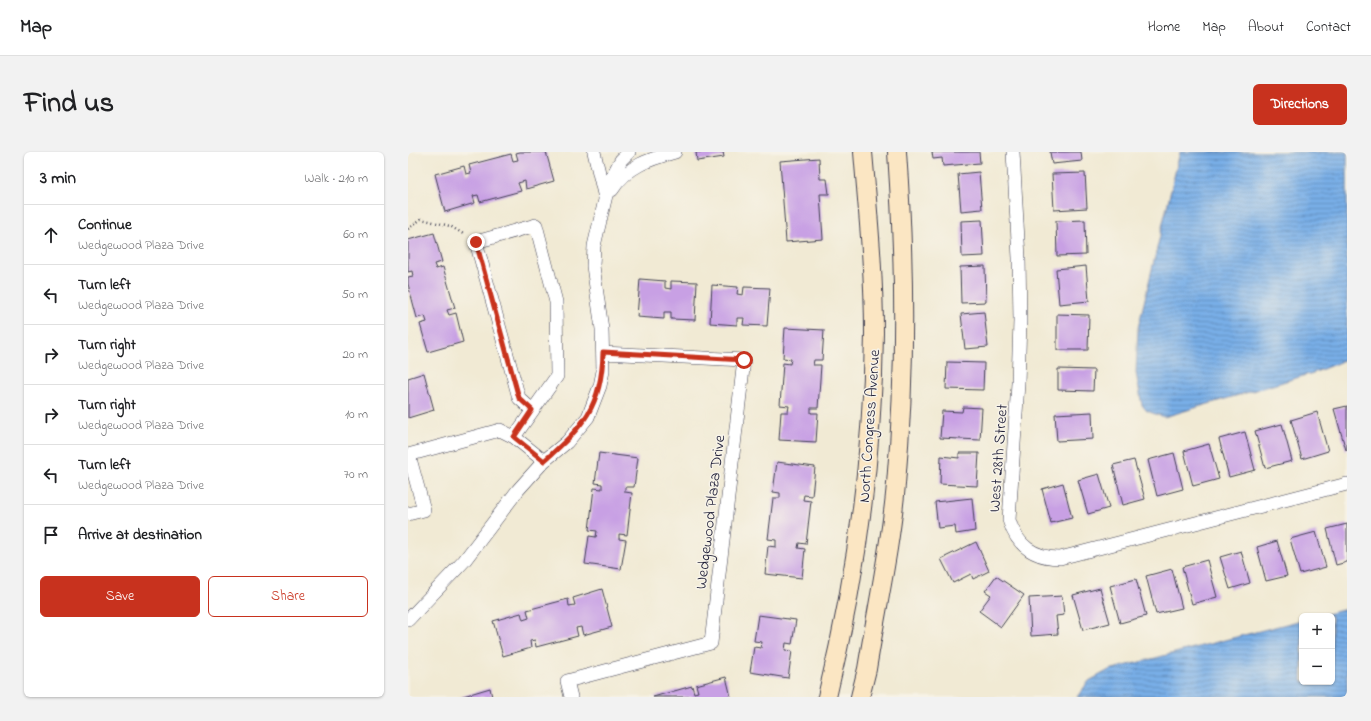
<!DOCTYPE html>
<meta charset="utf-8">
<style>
:root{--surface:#fff;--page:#f2f2f2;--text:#202124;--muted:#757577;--line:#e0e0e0;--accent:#c8321e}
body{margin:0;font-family:"Indie Flower",sans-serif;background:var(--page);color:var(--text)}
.controls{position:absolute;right:12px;bottom:12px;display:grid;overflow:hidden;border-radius:6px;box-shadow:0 1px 3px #0004}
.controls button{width:36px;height:36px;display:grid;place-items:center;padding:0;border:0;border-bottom:1px solid var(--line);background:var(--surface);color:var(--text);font:20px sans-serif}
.stop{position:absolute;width:12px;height:12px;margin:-9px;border:3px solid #c8321e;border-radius:50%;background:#fff}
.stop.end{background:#c8321e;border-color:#fff;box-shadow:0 1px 4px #0008}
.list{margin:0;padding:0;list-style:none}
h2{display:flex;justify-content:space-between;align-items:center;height:52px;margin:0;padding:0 16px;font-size:17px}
h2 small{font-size:13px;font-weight:400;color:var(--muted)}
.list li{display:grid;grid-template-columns:26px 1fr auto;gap:12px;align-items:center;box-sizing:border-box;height:60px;padding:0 16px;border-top:1px solid var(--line)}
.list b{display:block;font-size:15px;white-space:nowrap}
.list p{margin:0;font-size:13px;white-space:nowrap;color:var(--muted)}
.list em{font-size:13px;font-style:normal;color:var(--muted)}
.actions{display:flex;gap:8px;padding:12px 16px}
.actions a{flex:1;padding:9px 0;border:1px solid var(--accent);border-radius:6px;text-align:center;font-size:14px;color:var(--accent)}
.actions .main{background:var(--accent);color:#fff}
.icon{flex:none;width:22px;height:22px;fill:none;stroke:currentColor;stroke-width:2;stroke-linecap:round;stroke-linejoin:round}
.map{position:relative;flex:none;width:939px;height:545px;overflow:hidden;border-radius:6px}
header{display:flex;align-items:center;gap:24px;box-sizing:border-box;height:56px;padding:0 20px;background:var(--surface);border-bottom:1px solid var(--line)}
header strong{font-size:19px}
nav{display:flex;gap:22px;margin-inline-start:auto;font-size:14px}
.intro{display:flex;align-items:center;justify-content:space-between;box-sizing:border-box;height:96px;padding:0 24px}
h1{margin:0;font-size:28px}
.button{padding:10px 18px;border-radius:6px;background:var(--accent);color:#fff;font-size:14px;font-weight:700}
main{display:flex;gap:24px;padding:0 24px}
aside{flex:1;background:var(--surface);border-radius:6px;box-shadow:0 1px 3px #0004}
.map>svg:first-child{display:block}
</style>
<header>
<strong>Map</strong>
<nav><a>Home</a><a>Map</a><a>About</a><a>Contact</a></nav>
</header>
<div class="intro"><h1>Find us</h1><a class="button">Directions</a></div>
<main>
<aside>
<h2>3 min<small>Walk · 210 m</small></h2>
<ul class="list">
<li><svg class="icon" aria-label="ahead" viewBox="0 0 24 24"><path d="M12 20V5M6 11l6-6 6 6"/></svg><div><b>Continue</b><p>Wedgewood Plaza Drive</p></div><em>60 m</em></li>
<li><svg class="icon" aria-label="left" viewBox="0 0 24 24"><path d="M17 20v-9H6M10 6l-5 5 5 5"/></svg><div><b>Turn left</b><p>Wedgewood Plaza Drive</p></div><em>50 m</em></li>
<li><svg class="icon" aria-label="right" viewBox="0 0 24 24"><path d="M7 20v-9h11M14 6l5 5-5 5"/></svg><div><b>Turn right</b><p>Wedgewood Plaza Drive</p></div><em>20 m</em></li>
<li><svg class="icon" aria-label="right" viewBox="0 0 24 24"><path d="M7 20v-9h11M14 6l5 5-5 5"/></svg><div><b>Turn right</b><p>Wedgewood Plaza Drive</p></div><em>10 m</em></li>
<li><svg class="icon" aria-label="left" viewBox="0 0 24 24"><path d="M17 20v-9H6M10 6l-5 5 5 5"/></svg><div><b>Turn left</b><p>Wedgewood Plaza Drive</p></div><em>70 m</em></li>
<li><svg class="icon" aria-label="arrive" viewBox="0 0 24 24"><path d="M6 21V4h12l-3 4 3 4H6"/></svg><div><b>Arrive at destination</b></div></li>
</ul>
<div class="actions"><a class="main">Save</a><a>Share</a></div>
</aside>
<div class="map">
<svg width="939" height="545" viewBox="0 0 939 545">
<defs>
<pattern id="water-rules" width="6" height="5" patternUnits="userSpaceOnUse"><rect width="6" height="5" fill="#78aee7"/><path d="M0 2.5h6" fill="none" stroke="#628dbc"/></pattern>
</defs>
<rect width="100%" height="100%" fill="#f7f3e8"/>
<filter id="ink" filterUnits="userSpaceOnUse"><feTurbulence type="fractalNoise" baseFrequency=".025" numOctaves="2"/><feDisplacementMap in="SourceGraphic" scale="8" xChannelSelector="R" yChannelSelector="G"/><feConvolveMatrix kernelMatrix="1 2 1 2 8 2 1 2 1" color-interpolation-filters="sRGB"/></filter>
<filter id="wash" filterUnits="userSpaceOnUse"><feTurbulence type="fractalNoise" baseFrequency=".012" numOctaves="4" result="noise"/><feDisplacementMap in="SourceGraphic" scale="16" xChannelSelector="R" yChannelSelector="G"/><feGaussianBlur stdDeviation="0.9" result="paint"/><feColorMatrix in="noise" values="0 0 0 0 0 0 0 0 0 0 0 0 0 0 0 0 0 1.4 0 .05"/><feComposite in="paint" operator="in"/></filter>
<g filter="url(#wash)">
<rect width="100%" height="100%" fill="#f1ead4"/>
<path fill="url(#water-rules)" stroke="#4d6891" d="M772,0h167v207l-34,14 -149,44 -17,-6 -5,-6 -6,-32 2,-45z
M939,457v88h-270l12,-16 20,-11 193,-50v62h30v-66h-14z"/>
<g id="blocks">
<path fill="#c8a0e4" d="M112,0h26l8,29 -28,8 -1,-8 -7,2 3,8 -41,11 -2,-7 -5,1 2,7 -30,9 -10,-38 29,-8 2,8 5,-1 -2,-8 42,-11 2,7 5,-1 -2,-7z
M288,0h27l1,5 -27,4z
M524,0h47l1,11 -37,3 -1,-8 -9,1z
M642,0h31l1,9 -30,3z
M411,6l1,21h7l2,15h-9l3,45 -37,3 -6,-81z
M571,20l3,37 -21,2 -3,-37z
M677,21l2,35 -33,2 -2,-36z
M574,68l2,36 -22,1 -1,-36z
M677,68l1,35 -29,1 -1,-35z
M26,81l8,29 -8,2 2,5 7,-2 12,41 -8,2 2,5 7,-2 7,29 -35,10 -8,-28 7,-2 -2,-6 -8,2 -9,-34v-7l5,-1 -1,-5 -4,1v-32z
M577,114l1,36 -25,1 -1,-36z
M678,114l3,35 -30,3 -3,-35z
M232,127l25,2v7l6,1v-8l26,1 -2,38 -24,-1v-7h-7v7l-27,-2z
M304,133l26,2 -1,7 6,1 1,-8 26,1 -3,38 -24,-1 1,-7h-7v7l-27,-2z
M576,160l4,35 -23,2 -4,-35z
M649,162l32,1 -1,35h-31z
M377,176l39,2 -2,30h-8l-1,5h8l-3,43h-7v5h7l-2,29 -37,-2 2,-28h7l1,-6 -9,-1 3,-42 7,1 1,-5 -8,-1z
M539,210l37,1 -1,27 -37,-1z
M650,217l36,1 -1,21 -35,-1z
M16,221l10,37 -26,8v-40z
M939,254v43l-1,1 -12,-41z
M555,255l19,1 -2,32 -40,-2 2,-27 20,1z
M684,260l1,27 -36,2 -2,-27z
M909,260l11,39 -26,8 -11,-39z
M874,272l10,37 -27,7 -10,-37z
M837,280l10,38 -26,7 -10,-38z
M801,292l10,35 -26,7 -9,-35z
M191,301l39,5 -4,29h-9v5l7,1 -5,42 -8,-1v5l7,1 -5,29 -36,-5 4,-28 7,1 1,-6 -8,-1 5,-42 8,1v-5l-7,-1z
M551,301h20l-2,33 -37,-2 1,-28 18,2z
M766,301l9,36 -26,7 -9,-36z
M726,308l11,39 -22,6 -10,-40z
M369,310l38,5 -3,29 -8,-1 -1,5 8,1 -5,43 -7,-1 -1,5 7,1 -3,29 -37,-4 3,-28 8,1v-7l-8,-1 5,-41h7v-5l-7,-1z
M691,322l10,34 -21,6 -10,-34z
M655,331l9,35 -21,5 -9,-34z
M564,346l3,33 -19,3 -1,-8 -17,2 -3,-26z
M939,372v38l-11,3 -9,-36z
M908,380l10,35 -26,7 -10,-35z
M869,389l10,35 -21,5 -9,-34z
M568,390l13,29 -16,8 -2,-5 -18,9 -12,-24z
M833,399l9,32 -20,6 -10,-32z
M799,408l10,37 -25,7 -10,-37z
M764,417l10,39 -26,6 -10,-38z
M588,424l28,19 -23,32 -22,-16 12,-16 -6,-4z
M728,427l10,37 -26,7 -10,-37z
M692,436l10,35 -27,7 -10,-35z
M194,437l10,38 -29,8 -2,-8 -5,1 2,8 -42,11 -1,-7 -5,1 1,7 -28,8 -10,-35 28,-8 2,7 6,-2 -2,-8 41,-11 1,7 6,-1 -2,-7z
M654,444l2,19 -8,1 2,18 -27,2 -2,-38z
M350,463l38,5 -4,24 -6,-1 -1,7 7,1 -4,27 -38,-6 4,-25 7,1 1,-6 -8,-1z
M318,525l5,20h-78l39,-11 2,7 4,-1 -2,-7z
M82,536l2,9h-32z"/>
</g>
</g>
<g filter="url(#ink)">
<use href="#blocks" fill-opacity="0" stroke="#414052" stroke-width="1"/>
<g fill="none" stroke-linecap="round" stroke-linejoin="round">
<g stroke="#414052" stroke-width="14">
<path id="street" d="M186,0l11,46
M605,0l6,106 1,63 -2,62 -9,137c8,26 25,38 51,38l287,-74
M204,38c15,-24 38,-31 63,-38
M106,285l43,-61 -1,-74 -20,-77 -60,17 43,156 13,12
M0,303l92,-25 14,7 30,24
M0,362l16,-4 -15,-55
M0,468l56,-59 54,-71 26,-29 23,-19 21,-25 12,-31 3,-15 -1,-42 -9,-63 1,-20 15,-63 12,-23 8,-8
M163,545l-4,-16 144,-38 33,-283 -141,-7"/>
</g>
<g stroke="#414052" stroke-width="20">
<path id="secondary" d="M419,545c29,-119 46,-242 47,-364 0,-61 -6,-121 -11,-181
M452,545l7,-28c10,-62 24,-124 29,-185 10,-111 9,-222 1,-332"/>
</g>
<path stroke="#414052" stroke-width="2.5" stroke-dasharray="1 3" stroke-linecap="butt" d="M0,77l13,-10 29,7 15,9"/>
<use href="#street" stroke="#fff" stroke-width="13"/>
<use href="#secondary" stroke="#fbe6c3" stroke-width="18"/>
</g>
</g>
<g fill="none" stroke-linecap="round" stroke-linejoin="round" filter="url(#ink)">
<path stroke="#c8321e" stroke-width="5" d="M68,90l43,156 13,12 -18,27 30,24c39,-35 58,-54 59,-109l141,8"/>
</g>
<g text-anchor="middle" stroke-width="3" stroke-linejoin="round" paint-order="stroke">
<g font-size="16" fill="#22223b" stroke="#f7f3e8">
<text transform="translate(460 274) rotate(-86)" y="6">North Congress Avenue</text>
<text transform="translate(589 306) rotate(-86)" y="6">West 28th Street</text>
<text transform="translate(301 360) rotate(-83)" y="6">Wedgewood Plaza Drive</text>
</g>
</g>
</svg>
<div class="controls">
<button>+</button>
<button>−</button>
</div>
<div class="stop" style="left:336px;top:208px"></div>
<div class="stop end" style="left:68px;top:90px"></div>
</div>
</main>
